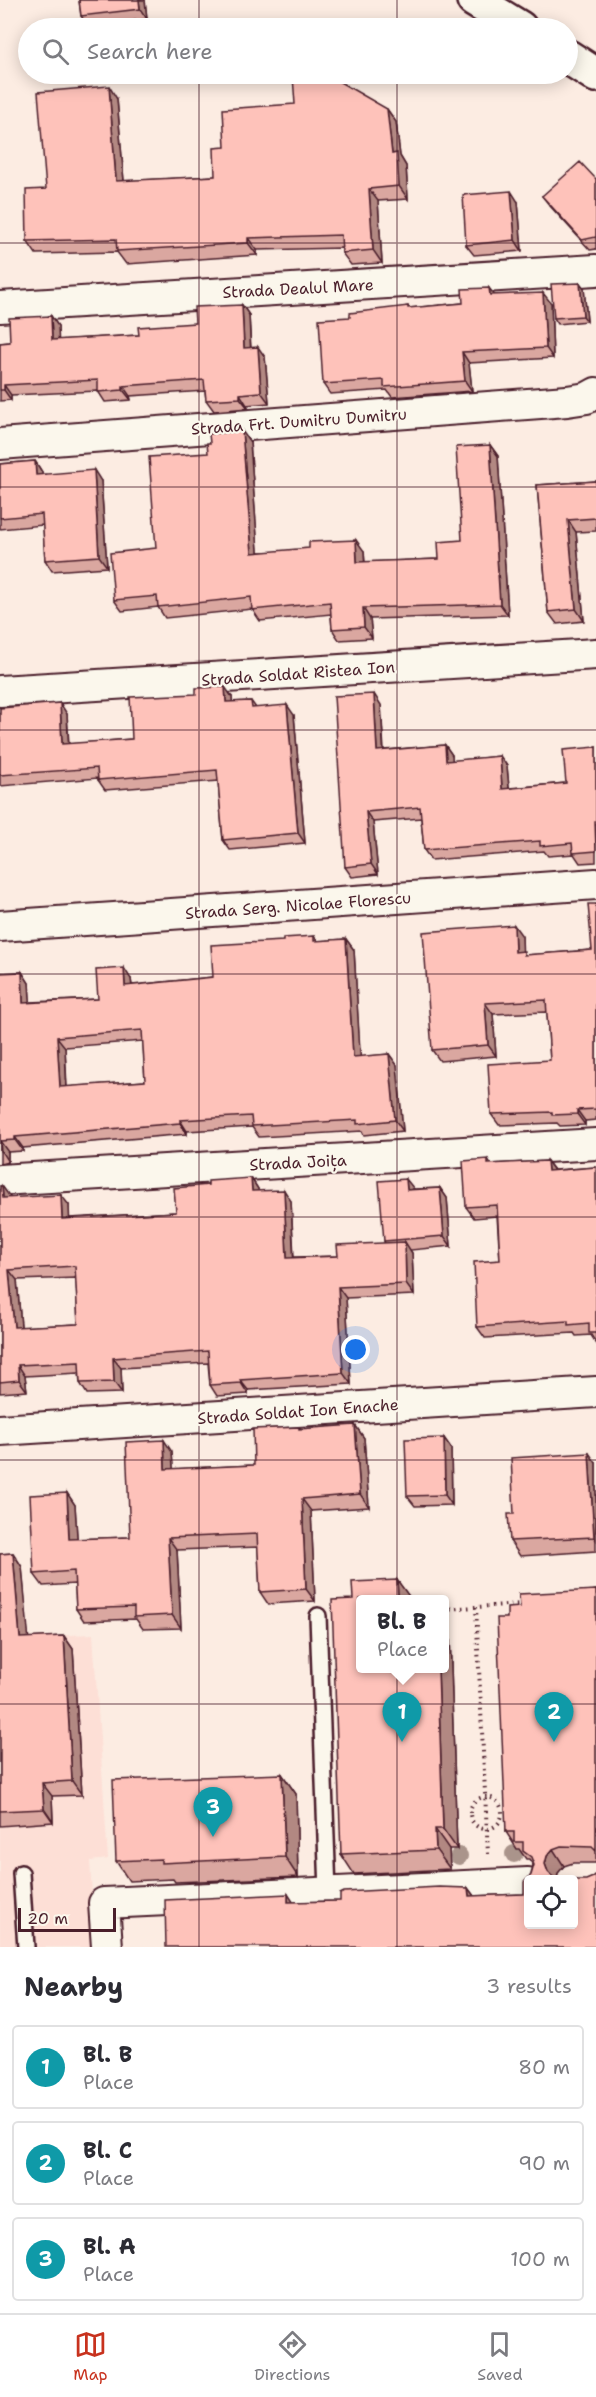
<!DOCTYPE html>
<meta charset="utf-8">
<style>
:root{--surface:#fff;--page:#f7f7f7;--text:#2b2b33;--muted:#7c7c81;--line:#e1e1e2;--accent:#c8321e}
body{margin:0;font-family:"Shantell Sans",sans-serif;background:var(--page);color:var(--text)}
.controls{position:absolute;right:18px;bottom:18px;display:grid;overflow:hidden;border-radius:6px;box-shadow:0 3px 15px #0003}
.controls button{width:54px;height:54px;display:grid;place-items:center;padding:0;border:0;border-bottom:2px solid var(--line);background:var(--surface);color:var(--text);font:30px sans-serif}
.scale{position:absolute;left:18px;bottom:15px;width:98px;box-sizing:border-box;padding-left:6px;border:3px solid #4a1f2b;border-top:0;font-size:16px;line-height:21px;white-space:nowrap;color:#4a1f2b;-webkit-text-stroke:4px #fbf7ec;paint-order:stroke}
.you{position:absolute;left:356px;top:1350px;width:21px;height:21px;margin:-15px;border:4px solid #fff;border-radius:50%;background:#1a73e8;box-shadow:0 0 0 9px #1a73e833}
.badge{display:grid;place-items:center;width:39px;height:39px;border-radius:50%;background:var(--accent);color:#fff;font-size:20px;font-weight:700}
.pin{position:absolute;translate:-50% -50px;filter:drop-shadow(0 2px 3px #0008)}
.pin::after{content:'';position:absolute;top:32px;width:21px;height:18px;background:inherit;clip-path:polygon(0 0,100% 0,50% 100%)}
.popup{position:absolute;left:356px;top:1595px;width:93px;height:78px;box-sizing:border-box;display:grid;place-content:center;border-radius:6px;background:var(--surface);filter:drop-shadow(0 2px 4px #0005);font-size:20px;white-space:nowrap;color:var(--muted)}
.popup b{font-size:22px;color:var(--text)}
.popup::after{content:'';position:absolute;left:50%;top:100%;margin-left:-12px;border:12px solid transparent;border-top-color:var(--surface)}
.list{margin:0;padding:0;list-style:none}
h2{display:flex;justify-content:space-between;align-items:center;height:78px;margin:0;padding:0 24px;font-size:26px}
h2 small{font-size:20px;font-weight:400;color:var(--muted)}
.list li{display:grid;grid-template-columns:39px 1fr auto;gap:18px;align-items:center;box-sizing:border-box;height:84px;margin:0 12px 12px;padding:0 12px;border:2px solid var(--line);border-radius:6px}
.list b{display:block;font-size:22px;white-space:nowrap}
.list p{margin:0;font-size:20px;white-space:nowrap;color:var(--muted)}
.list em{font-size:20px;font-style:normal;color:var(--muted)}
.icon{flex:none;width:33px;height:33px;fill:none;stroke:currentColor;stroke-width:2;stroke-linecap:round;stroke-linejoin:round}
.map{position:relative;flex:none;width:596px;height:1947px;overflow:hidden}
.search{position:absolute;background:var(--surface);box-shadow:0 3px 15px #0003;left:18px;right:18px;top:18px;height:66px;display:flex;align-items:center;gap:15px;box-sizing:border-box;padding:0 21px;border-radius:33px;color:var(--muted);font-size:22px}
.sheet{height:366px;background:var(--surface)}
nav{display:flex;justify-content:space-around;align-items:center;box-sizing:border-box;height:84px;border-top:2px solid var(--line);background:var(--surface);font-size:16px;color:var(--muted)}
nav a{display:grid;justify-items:center;gap:3px}
nav .on{color:var(--accent)}
.map>svg:first-child{display:block}
</style>
<div class="map">
<svg width="596" height="1947" viewBox="0 0 596 1947">
<rect width="100%" height="100%" fill="#fcece2"/>
<filter id="ink" filterUnits="userSpaceOnUse"><feTurbulence type="fractalNoise" baseFrequency=".0167" numOctaves="2"/><feDisplacementMap in="SourceGraphic" scale="12" xChannelSelector="R" yChannelSelector="G"/><feConvolveMatrix kernelMatrix="1 2 1 2 8 2 1 2 1" color-interpolation-filters="sRGB"/></filter>
<g filter="url(#ink)">
<path fill="#fddfd6" d="M93,1634l15,225 -18,2 5,86h-95v-309z"/>
<g fill="none" stroke-linecap="round" stroke-linejoin="round">
<g stroke="#4a1f2b" stroke-width="20">
<path id="lane" d="M318,1616l10,276
M21,1873l5,74"/>
</g>
<g stroke="#4a1f2b" stroke-width="34">
<path id="street" d="M0,307l596,-37
M0,444l567,-43 20,-3 9,-5
M0,691l596,-37
M0,926l596,-42
M0,1180l596,-36
M0,1430l596,-38
M107,1947l-3,-44 424,-20"/>
</g>
<g stroke="#4a1f2b" stroke-width="38">
<path id="secondary" d="M474,0l46,28
M568,57l28,18"/>
</g>
<path stroke="#4a1f2b" stroke-width="4" stroke-dasharray="1.5 4.5" stroke-linecap="butt" d="M476,1607l12,247
M444,1609l79,-5
M470 1813a16 16 0 1 1 32 0a16 16 0 1 1-32 0Z"/>
<use href="#lane" stroke="#fbf7ec" stroke-width="15"/>
<use href="#street" stroke="#fbf7ec" stroke-width="30"/>
<use href="#secondary" stroke="#fbf7ec" stroke-width="33"/>
</g>
<g fill="#aa948b">
<circle cx="514" cy="1854" r="9"/>
<circle cx="459" cy="1856" r="9"/>
</g>
<path fill="#daa7a0" stroke="#4a1f2b" stroke-width="1.5" fill-rule="evenodd" d="M79,0h66l2,19 -59,7 -7,-10z
M117,99l7,82 91,-5 10,-29 162,-38 9,13 4,34 6,10 2,33 -30,2 4,62 -31,2 -9,-12v-5l-85,2v5l-131,9 -9,-12 -81,2 -9,-13 19,-52z
M596,179v70l-6,1 -40,-44 -8,-10z
M518,202l4,49 -48,4 -8,-10z
M580,283l4,5 3,33 -29,3 -4,-6z
M495,295l56,8 2,55 -84,5 3,28 -80,6 -5,-7 -57,4 -7,-10 27,-67 58,-11 1,2 54,-5z
M242,305l7,10 2,33 14,9 4,46 -22,2 1,3 -34,3 -8,-11 -1,-9 -75,5 1,4 -26,2 -7,-11 -87,4v5l-11,1v-58l10,-1 41,-26 7,10v14l81,-5 56,-12z
M250,442l8,110 106,-1 1,11 74,-3 23,-19 28,-95 8,11 10,159 -138,4 2,19 -33,2 -7,-11 -1,-15 -71,7 -8,-12 -87,9 -7,-11 -36,4 -8,-11 42,-52 52,-95z
M35,461l7,11v2l59,7 6,86 -55,4 -7,-11 -2,-35 -43,4v-65z
M596,481v50l-20,1 8,89 -27,3 -9,-12 -11,-127z
M232,697v5l19,-1 5,7 38,7 11,128 -75,7 -7,-10 -5,-59 -113,9 -7,-10v-2l-98,8v-78l67,6 2,30 63,-5z
M381,705l3,45 61,-5 7,10v6l48,-5 7,10 2,22 57,-5 30,-36v115l-16,1 -6,-9 -26,2 -4,-5 -113,9 -7,-10 -3,-32 -48,4 5,52 -26,3 -7,-10z
M596,904v216l-11,1v4l-25,1 -3,-3 -58,2 -8,-11 59,-54 -3,-48 -54,2 3,42 -56,5 -8,-11 90,-114v16l4,3 66,-5z
M314,936l3,5 29,-2 8,11 6,107 29,-3 8,11 6,66 -39,4 -2,-4 -103,6 -7,-10 -65,4v3l-164,14v3l-15,1v10l-8,2v-191l22,-1 7,11 1,19 68,-3 33,-20 1,6 81,-8 70,-36zM143,1041l2,40 -78,6 -2,-40z
M488,1159l3,5 56,-3 7,9 42,-3v176l-5,-8 -15,1 -2,-3 -89,5 -8,-11 23,-67 -3,-44 -23,2 -8,-11z
M251,1178l7,11v2l33,10 3,56 44,-1 47,-13 -1,-2 30,-52 26,-1 7,10 4,48 -41,4 2,3 2,42 -68,3 5,86 -103,6v4l-31,2 -7,-11 -2,-22 -87,5 1,25 -35,1 -7,-11 -1,-10 -54,3 2,15 -27,2v-207h2l8,12 59,7v13l107,-6 32,-27zM76,1278l2,46 -57,3 -4,-47z
M355,1425l9,13 5,69 -58,4 4,90 -47,3 -8,-12 -2,-45 -81,3 4,78 -38,1 -7,-10 -52,2 -8,-12 -1,-25 -32,2 -9,-12 33,-81 8,12 2,34 53,-2 42,-85 1,17 81,-4 45,-38 2,2z
M444,1438l7,10 1,57 -37,1 -8,-10z
M596,1463v88l-76,5 -10,-15 4,-27z
M13,1553l9,14 6,71 36,-2 9,13 9,146 -30,1 1,26 -53,4v-272z
M397,1580l12,17h3l2,2h-54l84,69v-40l6,8 7,213h-8l1,20 -96,5 -13,-20 12,-255z
M596,1590v273h-23l-9,3 -6,7 -1,6 39,68 -303,-45 47,-1 128,-13 6,8 50,-2 7,-19 2,-10 -4,-6h-3l-7,-10h-2l-11,-17 1,-214 13,-11z
M282,1774l14,20 2,83 -123,5 -2,-3 -44,2 -13,-20z"/>
<path fill="#b28882" stroke="#4a1f2b" stroke-width="1.5" d="M139,0h6l2,19 -7,-10z
M109,86l8,13 8,95 -9,-13z
M387,109l9,13 4,34 6,10 2,33 -9,-13 -7,-32z
M369,189l9,12 4,62 -9,-13z
M511,191l7,11 4,49 -7,-11z
M248,238l9,12v5l-9,-12z
M580,283l4,5 3,33 -4,-5z
M489,288l8,10 -7,-3z
M543,293l8,10 2,55 -7,-10z
M242,305l7,10 2,43 -7,-10z
M51,316l7,10 1,24 -7,-10z
M258,347l7,10 4,46 -8,-11z
M462,352l7,11 3,28 -7,-10z
M4,385l7,10v5l-7,-10z
M123,386l7,10 1,4 -8,-10z
M240,394l7,11 1,3 -8,-10z
M242,431l8,11 9,122 -7,-11z
M490,445l8,11 10,159 -8,-11z
M35,461l7,11 1,13 -7,-10z
M94,470l7,11 6,86 -8,-11z
M568,520l8,12 8,89 -8,-12z
M356,540l8,11 1,22 -8,-11z
M363,608l7,11 2,19 -8,-11z
M225,687l7,10 1,15 -7,-10z
M374,694l7,11 3,56 -7,-10z
M60,703l7,11 2,40 -7,-10z
M287,705l7,10 11,128 -7,-10z
M445,745l7,10 1,17 -7,-11z
M500,756l7,10 3,33 -8,-10z
M366,812l7,10 5,52 -7,-10z
M514,925l8,11 1,27 -8,-11z
M346,939l8,11 7,118 -8,-11z
M124,968l7,11 2,18 -8,-11z
M22,972l7,11 2,30 -8,-10z
M485,1003l8,11 3,42 -8,-11z
M57,1037l8,10 2,51 -7,-11z
M389,1054l8,11 6,66 -8,-11z
M577,1110l8,11v4l-8,-11z
M180,1120l7,11v3l-7,-11z
M15,1137l8,11v3l-8,-11z
M0,1141l8,11v10l-7,-11z
M547,1161l8,11 -7,-1z
M251,1178l7,11 1,13 -7,-11z
M406,1179l8,10 -7,1z
M2,1186l8,11v12l-7,-11z
M440,1188l7,10 4,48 -7,-10z
M284,1190l7,11 3,67 -7,-10z
M61,1195l8,10 1,25 -8,-11z
M405,1242l7,11 2,42 -8,-11z
M9,1270l8,10 5,58 -8,-11z
M338,1287l8,11 5,86 -8,-11z
M113,1358l8,10 1,25 -8,-11z
M18,1365l7,11 2,15 -8,-11z
M240,1380l8,10v4l-7,-11z
M355,1425l9,13 5,69 -9,-13z
M444,1438l7,10 1,57 -7,-10z
M164,1440l8,12 2,30 -9,-13z
M589,1453l7,10v77l-2,-3z
M67,1493l8,12 3,46 -9,-12z
M302,1499l9,12 4,90 -9,-12z
M168,1538l9,12 4,78 -9,-13z
M13,1553l9,14 8,85 -10,-14z
M397,1580l14,19 -13,-2z
M444,1628l6,8 7,213 -14,-20 -5,-161h6z
M64,1636l9,13 9,146 -10,-14z
M282,1774l14,20 2,83 -13,-20z
M42,1783l10,13 1,26 -9,-13z
M435,1829l14,20 1,20 -14,-19z
M553,1849l11,17 -6,7 -1,7h-4l-5,-8 -3,-8 2,-8z
M468,1888l12,16 -11,-8z
M288,1894l11,17 -11,-9z"/>
<path fill="#fec2ba" stroke="#4a1f2b" stroke-width="1.5" fill-rule="evenodd" d="M79,0h60l1,9 -59,7z
M326,74l61,35 5,45 5,-1 2,33 -30,3 4,61 -31,3 -1,-18 -93,3v5l-131,8 -1,-12 -89,2 -1,-51 20,-1 -8,-97 71,-6 7,95 99,-5 -1,-28 11,-1 -2,-38 72,-5 -2,-28z
M580,162l16,17v58l-14,3 -40,-44z
M511,191l4,49 -49,5 -3,-50z
M580,283l3,33 -29,2 -3,-34z
M489,288l1,7 53,-2 3,55 -84,4 3,29 -81,6v-7l-61,4 -4,-65 31,-2v-4l58,-7v2l55,-5 -1,-14z
M242,305l2,43 14,-1 3,45 -21,2v4l-34,2 -2,-20 -81,6v4l-25,2v-12l-94,5v5h-4v-47l10,-1 -1,-24 42,-2 1,24 87,-5 -1,-8 57,-4 -1,-16z
M242,431l10,122 57,-5v-6l47,-2 1,22 82,-3 -1,-17 24,-2 -6,-93 34,-2 10,159 -137,4 1,19 -32,2 -2,-27 -78,8 -1,-13 -93,10 -1,-11 -43,4 -4,-47 46,-5 -7,-91 59,-4 -1,-10h3l-1,-9z
M35,461l1,14 58,-5 5,86 -54,4 -3,-46 -42,4v-54z
M596,481v37l-28,2 8,89 -28,3 -11,-127z
M225,687l1,15 25,-1 1,7 35,-3 11,128 -75,7 -6,-70 -119,10 -1,-12 -97,7v-67l60,-5 2,41 70,-5 -2,-42 66,-3v-6z
M374,694l3,57 68,-6 1,16 54,-5 2,33 64,-6 -3,-33 33,-3v74h-1l1,30 -23,2 -1,-10 -32,3v-5l-116,9 -4,-43 -54,5 5,52 -26,3 -11,-171z
M588,904h8v205l-19,1v4l-25,1v-3l-61,2 -3,-50 62,-4 -4,-60 -61,3 3,42 -56,5 -9,-118 91,-7 1,27 9,-1v4l68,-5z
M314,936v5l32,-2 7,118 36,-3 6,66 -38,4v-4l-105,6 -1,-10 -71,4v3l-165,14v3l-15,1v11v-179l22,-1 1,31 75,-4 -2,-29 28,-2 1,18 88,-9 -2,-32 72,-4v-3zM142,1030l3,51 -85,6 -3,-50z
M488,1159v5l59,-3 1,10 48,-4v166h-7v-10l-21,2v-4l-91,6 -3,-65 26,-2 -3,-55 -31,2 -3,-46z
M251,1178l1,13 32,-1 3,68 51,-2 -1,-11 68,-3 1,42 -68,3 5,86 -103,7 1,3 -31,2 -2,-34 -95,7 1,24 -34,1 -1,-21 -61,3 1,15 -19,2v-196h2l1,12 58,-3 1,24 114,-7 -2,-24 34,-3v-4zM75,1266l3,58 -64,3 -5,-57z
M406,1179l1,11 33,-2 4,48 -60,5 -5,-60z
M355,1425l5,69 -58,5 4,90 -46,3 -3,-58 -89,4 4,77 -38,2v-10l-58,2 -2,-38 -40,3 -4,-79 37,-2 2,46 61,-2 -4,-95 38,-2 1,29 89,-4 -1,-36 46,-2v2z
M444,1438l1,57 -38,1 -2,-57z
M589,1453l5,84 -84,4 -2,-27h6l-3,-56z
M13,1553l7,85 44,-2 8,145 -30,2 2,26 -44,2v-257z
M397,1580l1,17h14l1,2h-53v69h78l5,161h-8l1,21 -95,4 -9,-254 21,-1 -1,-17z
M596,1590v261l-4,-4 -31,-1 -8,3 -6,7 -2,8 3,8 6,6 4,2h-30v44h45v-44h13l7,-3 3,-3v73h-430l-1,-47 123,-6v8l52,-1v-7l4,-2 95,-5 29,1 1,8 55,-2v-12l7,-7 3,-10 -3,-8 -8,-6v-9h-9v-10h-8l-9,-214h10v-10l13,-1 -1,-13z
M282,1774l3,83 -124,6v-4l-45,2 -3,-81z"/>
</g>
<path fill="none" stroke="#4a1f2b" stroke-width="1.5" stroke-opacity="0.55" d="M199,0v28M397,0v28M199,74v1873M397,74v1873M0,243h596M0,487h596M0,730h596M0,974h596M0,1217h596M0,1460h596M0,1704h596"/>
<g text-anchor="middle" stroke-width="4.5" stroke-linejoin="round" paint-order="stroke">
<g font-size="16" fill="#4a1f2b" stroke="#fbf7ec">
<text transform="translate(298 288) rotate(-3)" y="6">Strada Dealul Mare</text>
<text transform="translate(299 421) rotate(-4)" y="6">Strada Frt. Dumitru Dumitru</text>
<text transform="translate(298 673) rotate(-4)" y="6">Strada Soldat Ristea Ion</text>
<text transform="translate(298 905) rotate(-4)" y="6">Strada Serg. Nicolae Florescu</text>
<text transform="translate(298 1162) rotate(-3)" y="6">Strada Joița</text>
<text transform="translate(298 1411) rotate(-4)" y="6">Strada Soldat Ion Enache</text>
</g>
</g>
</svg>
<div class="controls">
<button><svg class="icon" aria-label="locate" viewBox="0 0 24 24"><circle cx="12" cy="12" r="6"/><path d="M12 2v4M12 18v4M2 12h4M18 12h4"/></svg></button>
</div>
<div class="scale">20 m</div>
<div class="you"></div>
<div class="pin badge" style="left:402px;top:1742px;background:#0f9aa8">1</div>
<div class="popup"><b>Bl. B</b>Place</div>
<div class="pin badge" style="left:554px;top:1742px;background:#0f9aa8">2</div>
<div class="pin badge" style="left:213px;top:1837px;background:#0f9aa8">3</div>
<div class="search"><svg class="icon" aria-label="search" viewBox="0 0 24 24"><circle cx="10" cy="10" r="6"/><path d="M15 15l6 6"/></svg>Search here</div>
</div>
<section class="sheet">
<h2>Nearby<small>3 results</small></h2>
<ul class="list">
<li><span class="badge" style="background:#0f9aa8">1</span><div><b>Bl. B</b><p>Place</p></div><em>80 m</em></li>
<li><span class="badge" style="background:#0f9aa8">2</span><div><b>Bl. C</b><p>Place</p></div><em>90 m</em></li>
<li><span class="badge" style="background:#0f9aa8">3</span><div><b>Bl. A</b><p>Place</p></div><em>100 m</em></li>
</ul>
</section>
<nav>
<a class="on"><svg class="icon" aria-label="map" viewBox="0 0 24 24"><path d="M3 6l6-2 6 2 6-2v14l-6 2-6-2-6 2zM9 4v14M15 6v14"/></svg>Map</a>
<a><svg class="icon" aria-label="directions" viewBox="0 0 24 24"><path d="M12 3l9 9-9 9-9-9zM9 14v-3h6M13 9l2 2-2 2"/></svg>Directions</a>
<a><svg class="icon" aria-label="saved" viewBox="0 0 24 24"><path d="M7 4h10v16l-5-4-5 4z"/></svg>Saved</a>
</nav>
